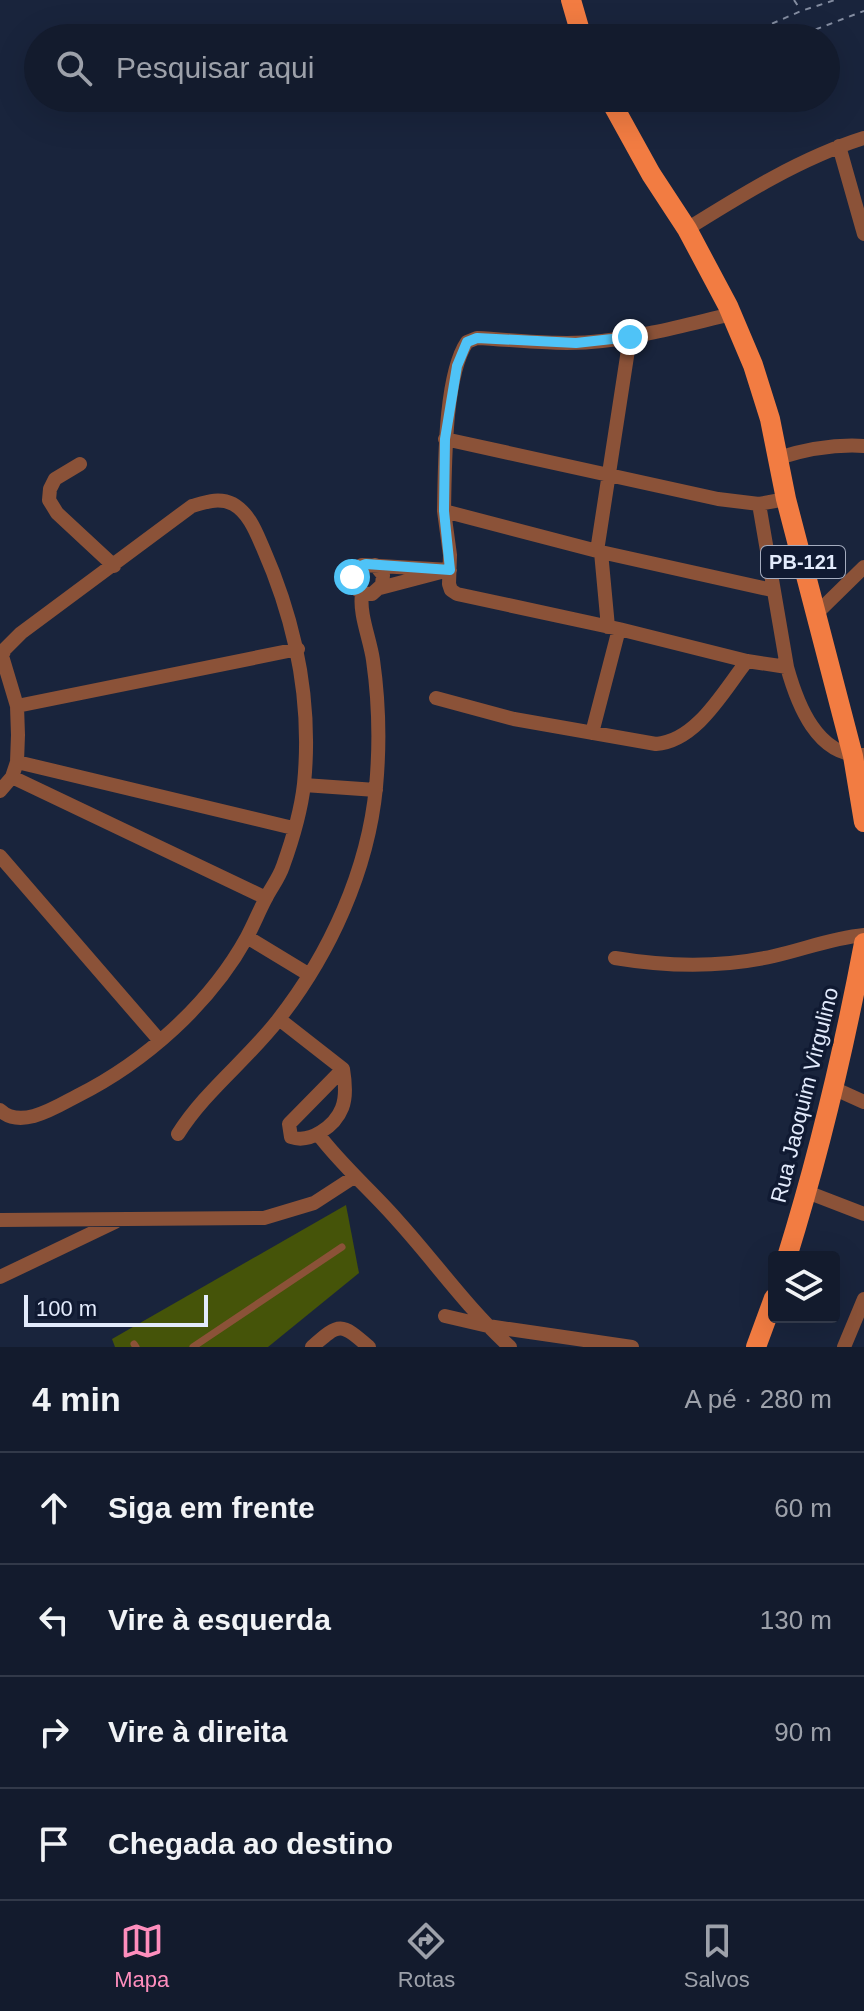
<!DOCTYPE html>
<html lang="pt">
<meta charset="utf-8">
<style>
:root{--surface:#131b2d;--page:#1c2435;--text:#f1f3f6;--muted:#9da1aa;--line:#323949;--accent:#fe8ebd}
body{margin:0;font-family:Arial,sans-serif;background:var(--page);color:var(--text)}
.controls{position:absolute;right:24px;bottom:24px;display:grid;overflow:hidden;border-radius:8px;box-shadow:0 8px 32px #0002}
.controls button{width:72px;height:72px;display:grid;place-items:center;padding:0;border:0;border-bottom:2px solid var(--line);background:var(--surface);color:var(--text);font:40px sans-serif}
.scale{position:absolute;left:24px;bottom:20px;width:184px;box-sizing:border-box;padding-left:8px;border:4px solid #e3ebfc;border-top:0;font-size:22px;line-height:28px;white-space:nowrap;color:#e3ebfc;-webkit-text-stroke:6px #101a32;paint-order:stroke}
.stop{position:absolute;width:24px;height:24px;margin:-18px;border:6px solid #4fc3f7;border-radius:50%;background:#fff}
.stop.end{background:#4fc3f7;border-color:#fff;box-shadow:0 2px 8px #0008}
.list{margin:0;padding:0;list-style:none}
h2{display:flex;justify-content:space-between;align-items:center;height:104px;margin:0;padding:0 32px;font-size:34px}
h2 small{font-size:26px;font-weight:400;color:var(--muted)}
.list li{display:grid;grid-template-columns:52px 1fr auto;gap:24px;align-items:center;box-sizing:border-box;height:112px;padding:0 32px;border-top:2px solid var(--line)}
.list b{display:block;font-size:30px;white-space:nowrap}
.list em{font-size:26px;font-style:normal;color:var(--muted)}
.icon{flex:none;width:44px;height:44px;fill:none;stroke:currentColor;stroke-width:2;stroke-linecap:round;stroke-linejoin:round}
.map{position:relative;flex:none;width:864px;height:1347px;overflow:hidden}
.search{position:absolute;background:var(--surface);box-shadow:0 8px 32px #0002;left:24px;right:24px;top:24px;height:88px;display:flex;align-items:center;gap:20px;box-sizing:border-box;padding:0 28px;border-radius:44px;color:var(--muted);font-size:30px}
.sheet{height:552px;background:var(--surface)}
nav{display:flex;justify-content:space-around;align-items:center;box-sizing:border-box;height:112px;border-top:2px solid var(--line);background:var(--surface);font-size:22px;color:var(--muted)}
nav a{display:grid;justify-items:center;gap:4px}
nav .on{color:var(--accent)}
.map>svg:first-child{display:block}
</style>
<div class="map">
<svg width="864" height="1347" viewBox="0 0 864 1347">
<rect width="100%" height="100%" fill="#19243c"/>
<path fill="#455409" d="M346,1205l13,68 -91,74h-153l-3,-8z"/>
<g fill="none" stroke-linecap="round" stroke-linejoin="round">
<path stroke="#838ca0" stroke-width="2" stroke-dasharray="6 6" stroke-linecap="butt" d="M794,0l6,9
M739,38l62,-27 34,-11
M793,38l71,-27"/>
<path stroke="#8b5238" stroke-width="7" d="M134,1344l2,3
M193,1347l149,-100"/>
<path stroke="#8b5238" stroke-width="14" d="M839,146l25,88
M687,229c56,-35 114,-71 177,-91
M732,314c-43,10 -86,22 -130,27 -41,5 -84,-1 -125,-3l-10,4c-23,34 -22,127 -23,169l157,41 171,38
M445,439l273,60 41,5 27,-5
M778,458c29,-9 56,-14 86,-12
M80,464l-25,15 -5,10 -1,11 8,13 57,53
M759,504l28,163
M444,511l6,44 -1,29 2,6 6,4 162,35 128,32 40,6c10,36 30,91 77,88
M597,551l33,-214
M601,552l7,75
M375,565l8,10 -1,10 -10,9c-20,1 -27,-18 -10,-29l88,5
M380,588l61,-16
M816,614l48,-47
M436,698l78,21 142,25c41,-3 68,-54 91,-83
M17,706l281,-57
M592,733l27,-104
M17,762l276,66
M12,777l254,121
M304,785l72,5
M0,791l12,-14 5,-15 1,-27 -1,-29 -15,-50 3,-7 16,-16 171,-127c14,-4 27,-9 41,-2 16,9 23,28 30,44 33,75 49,155 41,236 -3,27 -12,57 -21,82 -4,12 -12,22 -17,32 -7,13 -12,26 -19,39 -37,67 -102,125 -170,159 -21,11 -56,34 -77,14
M0,856l160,185
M247,937l61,37
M615,958c54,9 106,10 159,-2 31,-7 58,-18 90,-21
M279,1019l64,50c2,12 4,27 -1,39 -7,18 -32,36 -51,29l-2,-13 54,-55
M833,1088l31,14
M178,1134c27,-43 69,-74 100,-114 52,-66 90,-150 98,-233 4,-43 3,-85 -3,-127 -3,-21 -14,-46 -11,-66
M318,1134c24,32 54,57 80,87 38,42 70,88 112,126
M807,1192l57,22
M0,1220l264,-2 50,-15 40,-26
M0,1277l115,-55
M445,1316l43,10 144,21
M312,1347c28,-25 29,-24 57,0
M844,1347l20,-48"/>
<path stroke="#f27c42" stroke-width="20" d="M571,0l11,38
M609,98l42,76 36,55 41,77 25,59 17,54 16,80 67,257 11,66
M787,1257c32,-103 57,-208 77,-314
M756,1347l18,-49"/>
</g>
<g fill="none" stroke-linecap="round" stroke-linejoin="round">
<path stroke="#4fc3f7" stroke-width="10" d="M352,577l6,-10 8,-3 84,6 -6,-59 1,-72 12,-73 10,-24 10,-4 99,5 54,-6"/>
</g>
<g text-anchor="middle" stroke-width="7" stroke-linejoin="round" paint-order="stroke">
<rect fill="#101a32" stroke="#a4acbf" stroke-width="2" x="761" y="546" width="84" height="32" rx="6"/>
<g font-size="20" font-weight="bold" fill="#e3ebfc">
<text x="803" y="569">PB-121</text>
</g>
<g font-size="22" fill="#e3ebfc" stroke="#101a32">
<text transform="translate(804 1095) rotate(-76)" y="8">Rua Jaoquim Virgulino</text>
</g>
</g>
</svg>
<div class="controls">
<button><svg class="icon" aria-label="layers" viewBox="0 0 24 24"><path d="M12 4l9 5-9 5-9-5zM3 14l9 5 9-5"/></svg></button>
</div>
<div class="scale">100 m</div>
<div class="stop" style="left:352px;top:577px"></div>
<div class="stop end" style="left:630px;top:337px"></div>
<div class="search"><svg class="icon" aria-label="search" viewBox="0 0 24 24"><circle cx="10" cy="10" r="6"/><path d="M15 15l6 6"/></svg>Pesquisar aqui</div>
</div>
<section class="sheet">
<h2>4 min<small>A pé · 280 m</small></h2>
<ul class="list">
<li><svg class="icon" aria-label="ahead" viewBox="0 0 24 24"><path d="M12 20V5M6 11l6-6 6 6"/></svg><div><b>Siga em frente</b></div><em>60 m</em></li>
<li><svg class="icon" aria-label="left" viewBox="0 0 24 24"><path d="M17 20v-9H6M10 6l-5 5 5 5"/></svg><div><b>Vire à esquerda</b></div><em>130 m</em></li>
<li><svg class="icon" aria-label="right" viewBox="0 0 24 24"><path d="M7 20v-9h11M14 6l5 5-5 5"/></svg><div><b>Vire à direita</b></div><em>90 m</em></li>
<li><svg class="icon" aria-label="arrive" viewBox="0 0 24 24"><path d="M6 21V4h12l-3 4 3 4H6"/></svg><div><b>Chegada ao destino</b></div></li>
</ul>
</section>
<nav>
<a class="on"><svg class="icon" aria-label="map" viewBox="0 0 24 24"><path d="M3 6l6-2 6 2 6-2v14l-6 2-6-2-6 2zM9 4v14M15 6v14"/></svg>Mapa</a>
<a><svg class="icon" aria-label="directions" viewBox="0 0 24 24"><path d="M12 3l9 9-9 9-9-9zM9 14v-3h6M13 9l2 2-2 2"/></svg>Rotas</a>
<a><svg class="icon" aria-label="saved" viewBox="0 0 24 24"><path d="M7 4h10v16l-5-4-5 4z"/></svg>Salvos</a>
</nav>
